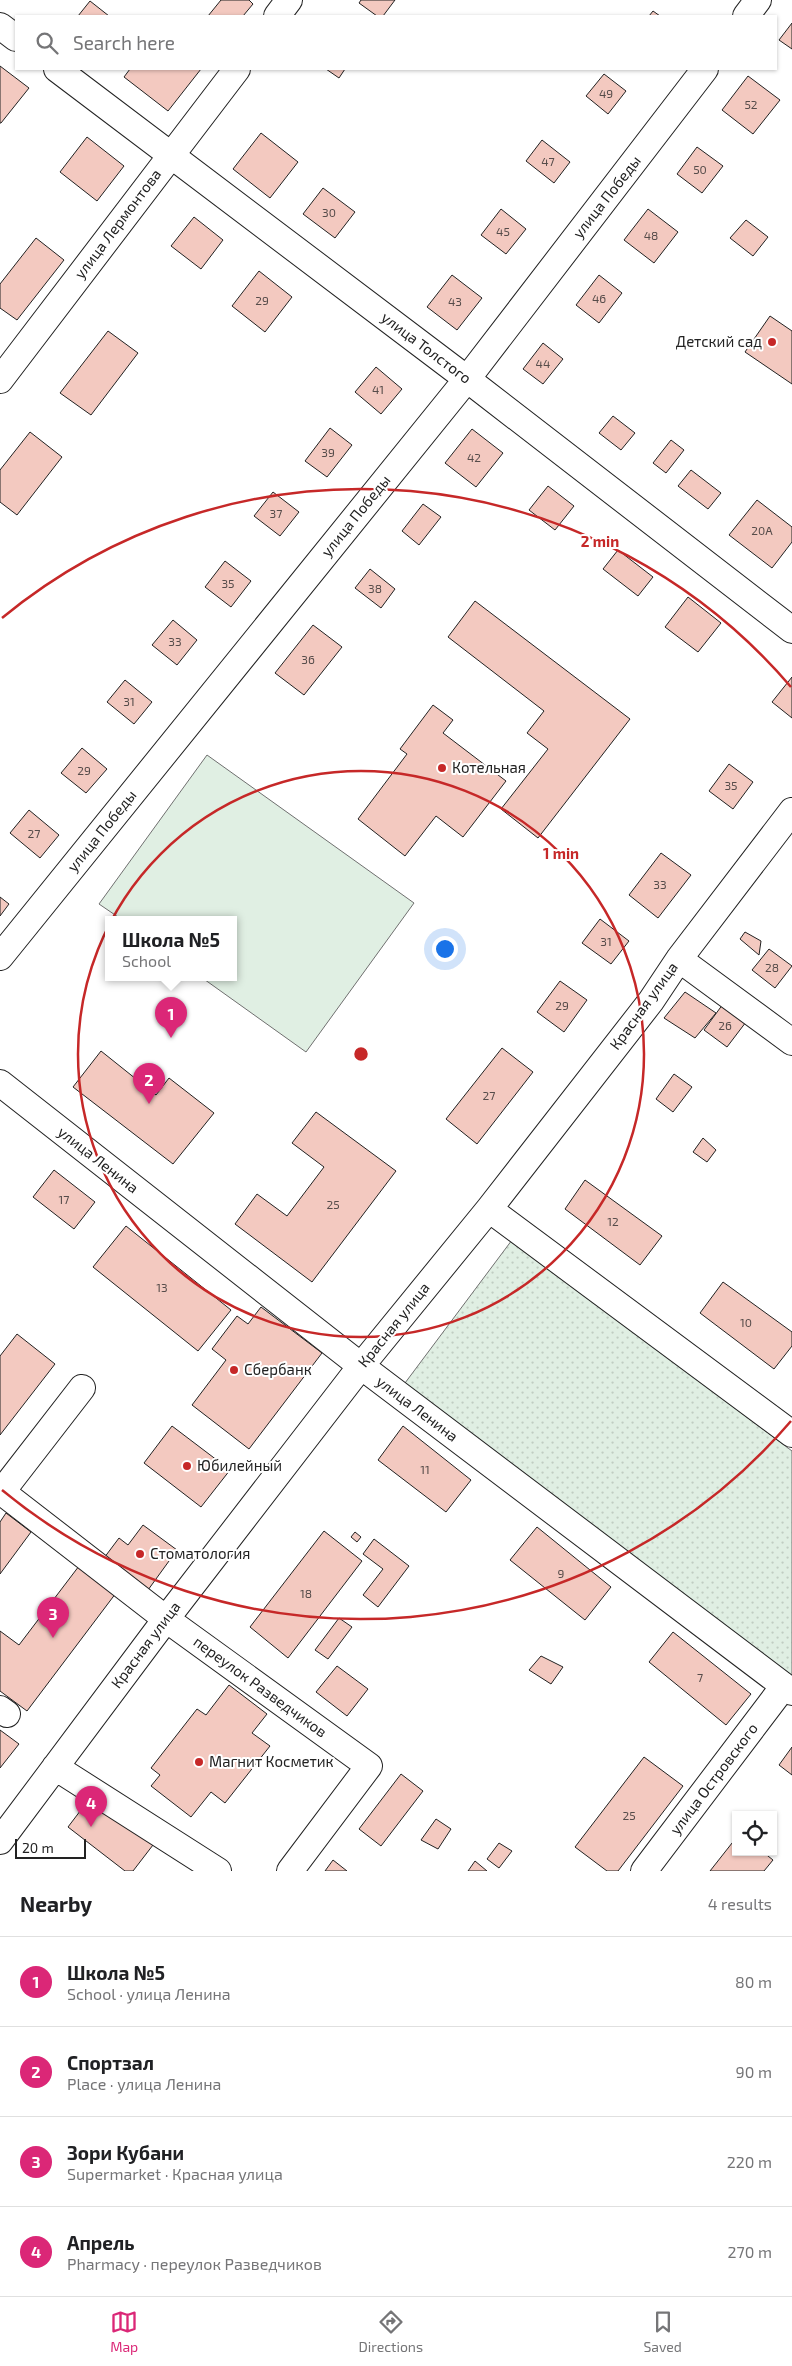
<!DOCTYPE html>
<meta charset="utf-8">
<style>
:root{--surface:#fff;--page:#f2f2f2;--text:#202124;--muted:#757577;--line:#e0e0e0;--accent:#db2777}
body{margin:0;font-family:"Exo 2",sans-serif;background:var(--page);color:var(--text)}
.controls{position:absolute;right:15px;bottom:15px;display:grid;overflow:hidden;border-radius:0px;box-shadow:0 1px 4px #0004}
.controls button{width:45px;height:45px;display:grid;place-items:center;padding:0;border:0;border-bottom:1px solid var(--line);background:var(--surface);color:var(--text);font:25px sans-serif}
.scale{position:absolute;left:15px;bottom:12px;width:71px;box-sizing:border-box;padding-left:5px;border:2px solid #222;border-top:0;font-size:14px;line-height:18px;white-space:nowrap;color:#222;-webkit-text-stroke:4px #fff;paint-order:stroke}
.you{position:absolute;left:444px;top:948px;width:18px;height:18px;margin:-12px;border:4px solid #fff;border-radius:50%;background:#1a73e8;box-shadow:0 0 0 8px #1a73e833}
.badge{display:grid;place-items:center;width:32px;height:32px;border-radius:50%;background:var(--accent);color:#fff;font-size:16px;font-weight:700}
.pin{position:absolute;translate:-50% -41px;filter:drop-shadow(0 1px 2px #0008)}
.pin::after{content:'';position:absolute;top:26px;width:18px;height:15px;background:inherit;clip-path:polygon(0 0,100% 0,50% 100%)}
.popup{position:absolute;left:105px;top:916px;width:132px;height:65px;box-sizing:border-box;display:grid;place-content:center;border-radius:0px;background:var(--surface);filter:drop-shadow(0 1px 4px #0005);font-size:16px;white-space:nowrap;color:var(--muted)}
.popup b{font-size:19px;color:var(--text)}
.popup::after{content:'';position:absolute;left:50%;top:100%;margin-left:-10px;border:10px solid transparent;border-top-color:var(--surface)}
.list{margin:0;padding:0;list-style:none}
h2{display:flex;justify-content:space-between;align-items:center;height:65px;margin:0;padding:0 20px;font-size:21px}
h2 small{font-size:16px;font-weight:400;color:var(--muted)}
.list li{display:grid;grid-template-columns:32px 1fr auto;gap:15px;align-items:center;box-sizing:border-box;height:90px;padding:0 20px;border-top:1px solid var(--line)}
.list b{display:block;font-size:19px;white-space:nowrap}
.list p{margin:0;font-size:16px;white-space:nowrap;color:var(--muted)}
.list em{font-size:16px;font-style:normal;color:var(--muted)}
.icon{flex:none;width:28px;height:28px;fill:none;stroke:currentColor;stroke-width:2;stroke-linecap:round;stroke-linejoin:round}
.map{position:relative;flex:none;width:792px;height:1871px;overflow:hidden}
.search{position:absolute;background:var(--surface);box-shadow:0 1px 4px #0004;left:15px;right:15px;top:15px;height:55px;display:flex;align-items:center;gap:12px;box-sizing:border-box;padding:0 18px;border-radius:0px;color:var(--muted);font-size:19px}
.sheet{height:425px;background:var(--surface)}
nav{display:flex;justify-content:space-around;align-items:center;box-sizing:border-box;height:70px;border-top:1px solid var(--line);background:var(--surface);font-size:14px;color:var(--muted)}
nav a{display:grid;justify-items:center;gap:2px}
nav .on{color:var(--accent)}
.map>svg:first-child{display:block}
</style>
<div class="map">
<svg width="792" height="1871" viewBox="0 0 792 1871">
<defs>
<pattern id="park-dots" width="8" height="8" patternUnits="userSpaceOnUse" patternTransform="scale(1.25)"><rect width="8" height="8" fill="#e0efe3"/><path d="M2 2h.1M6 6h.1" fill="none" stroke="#c0cdc2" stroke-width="1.8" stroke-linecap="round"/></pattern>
</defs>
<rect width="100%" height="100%" fill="#fff"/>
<path fill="url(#park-dots)" stroke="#6f6f6f" d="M512,1240l280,211v234l-387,-302z"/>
<path fill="#e0efe3" stroke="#6f6f6f" d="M207,755l207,148 -108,149 -105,-75h33v-58h-113l-22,-15z"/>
<path fill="#f3c9c0" stroke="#222" d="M221,0h28l4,4 -10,12h-35z
M361,0h34l-12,16h-6l-18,-13z
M90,1l19,15h-31z
M653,11l7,5h-11z
M792,23v26l-13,-9z
M0,66l29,22 -28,35h-1z
M130,69h71l-33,42 -44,-34z
M326,69h19l-6,9z
M604,74l22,17 -18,23 -22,-18z
M748,76l32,24 -27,34 -31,-24z
M261,133l37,29 -28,36 -37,-29z
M87,137l37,29 -27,35 -37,-29z
M542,140l28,22 -16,21 -28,-22z
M697,147l26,19 -21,27 -25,-19z
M323,188l32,24 -20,26 -32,-24z
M501,209l25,20 -20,25 -25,-19z
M648,209l30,23 -24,31 -30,-23z
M194,217l29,23 -22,29 -30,-23z
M746,220l22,17 -15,19 -23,-18z
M36,238l28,22 -47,60 -17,-12v-24z
M259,271l33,26 -27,35 -33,-26z
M452,275l30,23 -25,32 -30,-23z
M599,275l23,18 -23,30 -23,-18z
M770,316l22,15v53l-47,-32z
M108,331l30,22 -47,62 -31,-22z
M543,343l20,16 -20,25 -20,-15z
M376,367l26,22 -21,25 -26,-22z
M613,416l22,17 -14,17 -22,-17z
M330,428l22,17 -25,32 -22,-16z
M472,429l31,24 -27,34 -31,-24z
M30,432l32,25 -45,58 -17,-13v-32z
M671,440l13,10 -18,23 -13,-10z
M691,470l30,23 -13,16 -30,-23z
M548,486l26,20 -19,24 -26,-20z
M273,492l26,20 -19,24 -26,-20z
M757,500l35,27v15l-20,26 -43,-33z
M423,504l18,13 -22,28 -17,-14z
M618,550l35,27 -15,19 -35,-27z
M225,561l26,20 -20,26 -26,-20z
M370,569l25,20 -14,19 -26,-20z
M688,597l33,26 -23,29 -33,-25z
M475,601l155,118 -92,119 -37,-29 47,-60 -21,-16 17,-22 -96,-74z
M173,620l24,20 -20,25 -25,-20z
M313,625l29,22 -38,48 -29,-22z
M792,677v41l-20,-16z
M125,680l27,22 -18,22 -27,-22z
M433,705l20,15 -10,13 63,48 -43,56 -27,-21 -31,40 -47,-37 49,-65 -7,-5z
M82,748l25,21 -21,24 -25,-20z
M729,764l24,18 -20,27 -24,-18z
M29,810l30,25 -19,23 -30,-25z
M661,853l30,22 -33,43 -29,-23z
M0,897l9,7 -9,12z
M600,919l29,22 -18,23 -29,-21z
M745,932l16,9 -2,14 -19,-16z
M769,949l23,17 -17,22 -23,-18z
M560,981l27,19 -23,32 -27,-20z
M685,992l31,21 -21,25 -31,-20z
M723,1004l23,18 -19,25 -23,-17z
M502,1048l31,24 -56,72 -31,-25z
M101,1051l55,44 13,-17 45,35 -41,51 -100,-77z
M674,1074l18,13 -19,25 -17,-13z
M316,1112l80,59 -84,111 -77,-58 22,-30 30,22 37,-49 -32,-24z
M703,1138l13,12 -9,12 -14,-10z
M54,1170l41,32 -21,27 -41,-32z
M585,1180l77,56 -22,29 -75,-56z
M126,1226l105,84 -33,41 -105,-84z
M723,1282l69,50v14l-18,23 -74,-56z
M261,1307l61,46 -73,96 -57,-44 34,-45 -14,-11 25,-33 11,8z
M17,1334l38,30 -55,71v-79z
M172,1426l58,44 -29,37 -57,-44z
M403,1426l68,54 -25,32 -68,-52z
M6,1513l25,19 -31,42v-52z
M143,1525l34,25 -29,40 -44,-32 15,-20 9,7z
M537,1527l74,60 -26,33 -75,-60z
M324,1531l38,30 -74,97 -38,-31z
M355,1532l6,5 -4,5 -6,-5z
M374,1539l35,27 -31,41 -15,-12 20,-26 -20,-15z
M79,1566l37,27 -89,118 -27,-20v-60l19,14z
M339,1618l13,9 -24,32 -13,-9z
M673,1632l78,62 -25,31 -77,-63z
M541,1656l22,11 -12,17 -22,-14z
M337,1666l31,23 -21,27 -31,-24z
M229,1685l38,29 -15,19 18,13 -45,57 -14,-11 -20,25 -40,-31 9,-11 -9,-7 46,-59 9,6z
M0,1730l19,14 -19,24z
M792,1747v28l-13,-10z
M644,1757l39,29 -65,85h-11l-32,-24z
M401,1774l22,17 -42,55 -22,-17z
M90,1798l63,47 -20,26h-8l-57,-44z
M436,1819l15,10 -13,20 -17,-9z
M736,1838v14h27l10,8 -9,11h-54z
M499,1843l13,8 -13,17 -12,-9z
M333,1860l14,11h-22z
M475,1861l12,10h-19z"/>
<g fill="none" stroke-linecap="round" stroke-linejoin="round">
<g stroke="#222" stroke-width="28">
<path id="minor" d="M277,16l12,-16
M746,16l12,-16
M0,26l16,12
M57,69l410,310 325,251
M0,380l237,-311
M0,957l467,-578 238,-310
M679,959l113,83
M0,1083l361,283 431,326
M489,1209l303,225
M2,1492l164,127 203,147 -79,105
M0,1494l82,-106
M0,1709l7,5
M55,1767l163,104
M0,1841l166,-222 195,-253 128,-157 162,-208 28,-42 113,-148
M644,1871l140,-185"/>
</g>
<use href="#minor" stroke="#fff" stroke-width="26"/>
</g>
<g fill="none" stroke="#c62828" stroke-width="2.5">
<circle cx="361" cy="1054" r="283"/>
<path d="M791 1421A565 565 0 0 1 2 1490M2 618A565 565 0 0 1 791 687"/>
</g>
<g fill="#c62828" stroke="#fff" stroke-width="2">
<circle cx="772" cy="342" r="5"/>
<circle cx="442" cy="768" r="5"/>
<circle cx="234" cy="1370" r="5"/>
<circle cx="187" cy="1466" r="5"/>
<circle cx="140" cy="1554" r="5"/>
<circle cx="199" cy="1762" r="5"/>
</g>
<g text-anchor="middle" stroke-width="4" stroke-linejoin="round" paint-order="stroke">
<g font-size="12" fill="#564c4a">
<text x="606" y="98">49</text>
<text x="751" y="109">52</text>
<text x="548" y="166">47</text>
<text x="700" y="174">50</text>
<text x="329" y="217">30</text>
<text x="503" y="236">45</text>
<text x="651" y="240">48</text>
<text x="599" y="303">46</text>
<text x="262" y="305">29</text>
<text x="455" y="306">43</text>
<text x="543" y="368">44</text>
<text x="378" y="394">41</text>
<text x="328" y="457">39</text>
<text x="474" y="462">42</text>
<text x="276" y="518">37</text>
<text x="762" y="535">20А</text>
<text x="228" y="588">35</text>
<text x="375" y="593">38</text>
<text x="175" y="646">33</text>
<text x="308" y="664">36</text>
<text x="129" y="706">31</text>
<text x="84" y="775">29</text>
<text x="731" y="790">35</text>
<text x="34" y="838">27</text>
<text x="660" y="889">33</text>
<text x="606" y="946">31</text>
<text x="772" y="972">28</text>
<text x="562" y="1010">29</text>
<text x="725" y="1030">26</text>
<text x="489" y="1100">27</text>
<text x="64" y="1204">17</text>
<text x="333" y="1209">25</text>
<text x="613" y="1226">12</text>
<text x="162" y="1292">13</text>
<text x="746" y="1327">10</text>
<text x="425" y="1474">11</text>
<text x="561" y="1578">9</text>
<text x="306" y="1598">18</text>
<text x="700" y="1682">7</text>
<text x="629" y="1820">25</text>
</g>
<g font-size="15" fill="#222" stroke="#fff">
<text transform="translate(607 197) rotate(-52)" y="5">улица Победы</text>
<text transform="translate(118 224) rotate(-53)" y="5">улица Лермонтова</text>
<text transform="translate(426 348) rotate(37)" y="5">улица Толстого</text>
<text transform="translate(356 516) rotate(-51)" y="5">улица Победы</text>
<text transform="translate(102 831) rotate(-51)" y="5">улица Победы</text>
<text transform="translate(644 1006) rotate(-54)" y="5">Красная улица</text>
<text transform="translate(98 1160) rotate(38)" y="5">улица Ленина</text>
<text transform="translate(394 1325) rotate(-51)" y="5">Красная улица</text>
<text transform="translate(417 1409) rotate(37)" y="5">улица Ленина</text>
<text transform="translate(146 1645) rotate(-53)" y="5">Красная улица</text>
<text transform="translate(260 1687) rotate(36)" y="5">переулок Разведчиков</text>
<text transform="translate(714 1779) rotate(-53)" y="5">улица Островского</text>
</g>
<g font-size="15" fill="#222" stroke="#fff" text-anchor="start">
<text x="762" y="347" text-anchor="end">Детский сад</text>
<text x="452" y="773">Котельная</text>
<text x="244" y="1375">Сбербанк</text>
<text x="197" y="1471">Юбилейный</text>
<text x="150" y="1559">Стоматология</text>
<text x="209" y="1767">Магнит Косметик</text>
</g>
</g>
<circle cx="361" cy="1054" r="8" fill="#c62828" stroke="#fff" stroke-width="2.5"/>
<g font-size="15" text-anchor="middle" font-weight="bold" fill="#c62828" stroke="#fff" stroke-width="4" stroke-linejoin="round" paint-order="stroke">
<text x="600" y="547">2 min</text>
<text x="561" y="859">1 min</text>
</g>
</svg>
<div class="controls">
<button><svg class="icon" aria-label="locate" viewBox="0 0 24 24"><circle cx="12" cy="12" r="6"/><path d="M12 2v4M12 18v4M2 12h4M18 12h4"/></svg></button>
</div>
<div class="scale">20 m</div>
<div class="you"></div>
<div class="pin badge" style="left:171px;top:1038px">1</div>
<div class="popup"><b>Школа №5</b>School</div>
<div class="pin badge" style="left:149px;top:1104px">2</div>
<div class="pin badge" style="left:53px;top:1638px">3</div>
<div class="pin badge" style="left:91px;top:1827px">4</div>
<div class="search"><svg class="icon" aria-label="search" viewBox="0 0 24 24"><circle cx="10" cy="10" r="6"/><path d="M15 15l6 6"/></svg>Search here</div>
</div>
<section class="sheet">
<h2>Nearby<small>4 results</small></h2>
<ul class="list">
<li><span class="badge">1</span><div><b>Школа №5</b><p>School · улица Ленина</p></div><em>80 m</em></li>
<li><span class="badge">2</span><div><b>Спортзал</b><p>Place · улица Ленина</p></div><em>90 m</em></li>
<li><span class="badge">3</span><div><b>Зори Кубани</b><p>Supermarket · Красная улица</p></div><em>220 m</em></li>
<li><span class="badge">4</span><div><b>Апрель</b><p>Pharmacy · переулок Разведчиков</p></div><em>270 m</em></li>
</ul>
</section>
<nav>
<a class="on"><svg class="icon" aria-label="map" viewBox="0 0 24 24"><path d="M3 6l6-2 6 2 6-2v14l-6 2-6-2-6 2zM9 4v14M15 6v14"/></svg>Map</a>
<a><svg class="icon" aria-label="directions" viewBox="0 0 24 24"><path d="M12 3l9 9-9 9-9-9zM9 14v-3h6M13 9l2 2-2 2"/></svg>Directions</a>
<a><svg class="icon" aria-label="saved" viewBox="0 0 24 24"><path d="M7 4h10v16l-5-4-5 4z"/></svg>Saved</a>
</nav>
